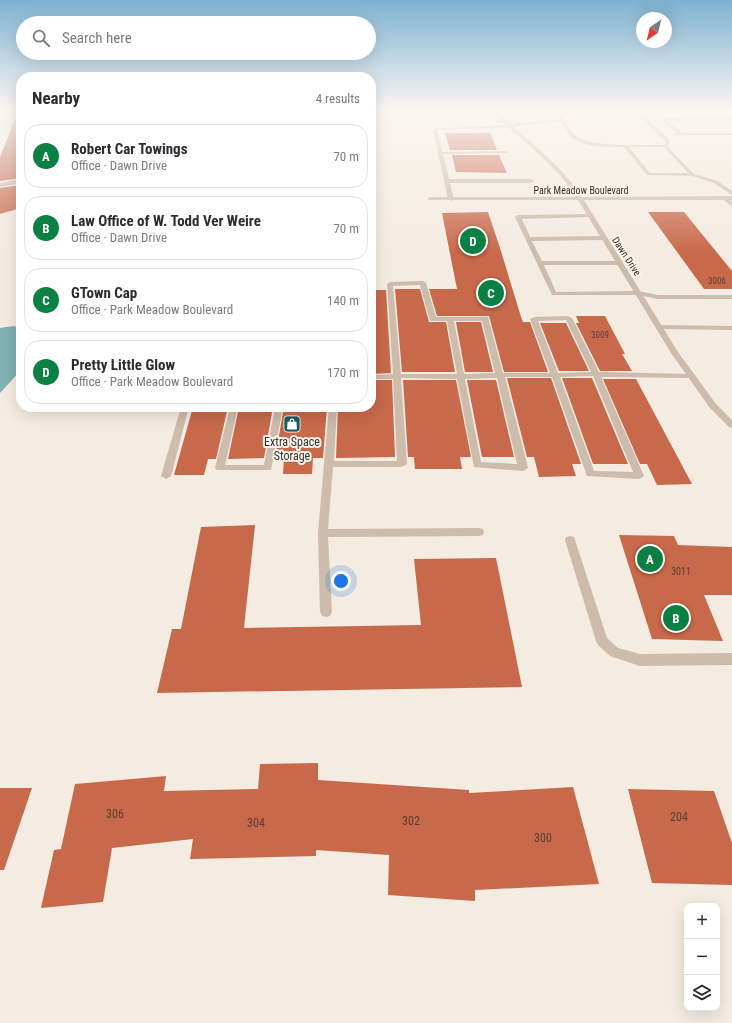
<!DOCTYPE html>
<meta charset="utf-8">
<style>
:root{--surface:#fff;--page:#f7f7f7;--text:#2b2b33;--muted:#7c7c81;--line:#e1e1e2;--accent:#0b8043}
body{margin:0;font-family:"Roboto Condensed",sans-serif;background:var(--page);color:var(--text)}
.controls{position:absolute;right:12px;bottom:12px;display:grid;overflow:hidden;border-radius:8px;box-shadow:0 4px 16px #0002}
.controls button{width:36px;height:36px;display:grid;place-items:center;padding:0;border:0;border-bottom:1px solid var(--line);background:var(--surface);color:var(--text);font:20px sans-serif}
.compass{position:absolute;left:636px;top:12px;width:36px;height:36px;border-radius:50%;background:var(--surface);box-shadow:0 4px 16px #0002;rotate:215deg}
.you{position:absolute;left:341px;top:581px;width:14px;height:14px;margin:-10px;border:3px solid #fff;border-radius:50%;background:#1a73e8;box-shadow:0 0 0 6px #1a73e833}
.badge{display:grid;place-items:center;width:26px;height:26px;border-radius:50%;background:var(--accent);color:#fff;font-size:13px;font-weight:700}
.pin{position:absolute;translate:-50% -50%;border:2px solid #fff;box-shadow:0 1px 4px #0006}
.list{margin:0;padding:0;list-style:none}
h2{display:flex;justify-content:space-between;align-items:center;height:52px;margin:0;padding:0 16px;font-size:17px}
h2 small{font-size:13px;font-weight:400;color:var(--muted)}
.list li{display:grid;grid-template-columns:26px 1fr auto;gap:12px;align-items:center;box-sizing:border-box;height:64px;margin:0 8px 8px;padding:0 8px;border:1px solid var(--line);border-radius:16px}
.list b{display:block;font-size:15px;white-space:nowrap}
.list p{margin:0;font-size:13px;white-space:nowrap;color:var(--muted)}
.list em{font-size:13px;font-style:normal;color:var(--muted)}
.icon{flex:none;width:22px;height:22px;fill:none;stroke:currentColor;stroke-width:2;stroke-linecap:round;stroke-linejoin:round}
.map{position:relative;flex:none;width:732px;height:1023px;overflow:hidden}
.search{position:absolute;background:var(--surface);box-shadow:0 4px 16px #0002;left:16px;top:16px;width:360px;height:44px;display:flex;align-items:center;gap:10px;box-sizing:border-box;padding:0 14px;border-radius:22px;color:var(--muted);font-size:15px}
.panel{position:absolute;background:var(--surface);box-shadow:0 4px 16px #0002;left:16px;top:72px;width:360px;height:340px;border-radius:16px}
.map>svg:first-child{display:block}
</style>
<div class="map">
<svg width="732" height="1023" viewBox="0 0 732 1023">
<rect width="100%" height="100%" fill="#f4ebe1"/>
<path fill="#7fb0b2" d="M14,326l7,3v41l-21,23v-65z"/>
<path fill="#c8694b" d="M19,109h2v69l-21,3v-24z
M445,133h45l7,17h-47z
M452,155h47l8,18 -51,-1z
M21,185v23l-21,6v-26z
M488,212l12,36 21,69 2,5h7l18,50h-44l-15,-56h-52l-8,-27h28l-15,-76z
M648,212h36l48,59v18h-28z
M395,289h25l9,33h17l9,50h-53z
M371,290h15l5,83 -20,1z
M576,316h29l20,38h-3l10,17h-32l-24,-48h3z
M456,322h25l12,50h-28z
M540,323h26l23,48h-30z
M507,378h44l30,86h-9l4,12 -37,1 -5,-20h-7z
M562,378h30l36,86h-35z
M603,379h33l56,105 -35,1 -10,-21h-7z
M371,380h21l3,77 -59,1 2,-51h33z
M403,380h53l15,77h-11l2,12h-47l-1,-12h-6z
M467,380h29l18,77h-32z
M193,407h35l-12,52h-8l-4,16h-30z
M239,407h34l-9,51 -36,1z
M284,407h43l-4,51h-10l-1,16h-29l1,-16h-9z
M255,525l-11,103 177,-3 -7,-66 82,-1 26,129 -365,6 15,-64h9l20,-102z
M619,535l55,1 4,9 54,2v48h-28l19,46 -71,-2z
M318,763v17l151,10v3l104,-6 26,97 -124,6v11l-87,-6 1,-40 -73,-5v6l-126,3 3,-20 -81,9 -9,54 -62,6 13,-58 7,-1 14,-65 91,-8 -2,15 94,-2 2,-25z
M0,788h32l-28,82h-4z
M628,789l86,2 18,52v42l-80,-2z"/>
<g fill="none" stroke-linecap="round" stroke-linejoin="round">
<path fill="#cdbbac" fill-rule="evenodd" d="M732,110v2l-92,1 28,25 2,4 -3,4 27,28 24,7 14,10v4l-18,-12 -22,-7 -45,-1 -23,-28c-15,0 -37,1 -50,-8 -6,-4 -9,-12 -13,-18l-53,6 -71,3 5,22 65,-1 2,1 -2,1 -64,1 6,25h82l3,2 -3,2h-81l4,16 -3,2 -3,-2 -15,-70 75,-4 52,-6v-5l13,-3zM573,113h63l30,29 -2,3c-20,0 -69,2 -85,-7 -7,-4 -14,-15 -16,-22zM629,147h35l24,26h-38z
M662,119h70v2h-65l15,12h50v2h-57l-2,-1 4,-1 -15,-12z
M21,179v4l-21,4v-4z
M723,197h4l5,5v5l-9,-8z
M589,214l3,2 -1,1 -69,2 8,18 73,-1 3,2 -3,2 -71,1 10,20h77l3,2 -3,2h-75l12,27 82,-1 20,4h74v4h-74l-20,-4h-86l-37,-78 3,-2z
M423,281l3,2 10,34h52l15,56h47l-20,-54 4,-2 34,-1 4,2 27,54 93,2 4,2 -4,2 -91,-1 43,99 -5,3 -52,-3 -35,-99h-47l23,91 -5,3 -49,-4 -17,-88 -56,-1 6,86 -5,3h-69l-5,62 151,-1 4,1 1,3 -1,3 -4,1 -151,1 4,75 -2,4 -4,1 -4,-1 -2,-4 -2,-79 11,-126h8l-3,54h63l-4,-82h-22v-4l22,-1 -6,-90 3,-2zM420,285l10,36h17l10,53h-56l-8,-88zM566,320l25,52 -33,1 -20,-52zM454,321h28l13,52 -31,1zM593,376l40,96 -39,-1 -34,-94zM497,378l20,86 -36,-2 -16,-83z
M656,325l76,1v4l-73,-1h-3z
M181,407h8l-18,69 -5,3 -5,-3z
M230,407h8l-13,58h39l11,-58h8l-12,63h-54l-2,-2z
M570,536l4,1 1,3 32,98 11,10 22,6 92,-1v12l-92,1 -30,-10 -12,-11 -2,-4 -31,-101 1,-3z"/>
<path fill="#cdbbac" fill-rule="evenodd" d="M490,109h5c29,30 64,52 87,88l150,-1v4h-148l94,152 38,52 16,16v8l-3,-1 -19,-19 -39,-55 -93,-153h-150v-2l2,-1h146c-21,-36 -58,-57 -86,-88z"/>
</g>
<linearGradient id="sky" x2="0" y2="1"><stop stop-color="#7eb2d2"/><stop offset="0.43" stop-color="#faf6f2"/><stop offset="1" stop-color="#faf6f2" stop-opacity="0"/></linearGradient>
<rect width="732" height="253" fill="url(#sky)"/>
<defs>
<g id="shop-square" transform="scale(0.9)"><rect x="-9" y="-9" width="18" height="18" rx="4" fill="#1f5a5e" stroke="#fbf5ee"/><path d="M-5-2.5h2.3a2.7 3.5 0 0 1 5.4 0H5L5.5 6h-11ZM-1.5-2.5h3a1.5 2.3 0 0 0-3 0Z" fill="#fff"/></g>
</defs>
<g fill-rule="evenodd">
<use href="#shop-square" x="292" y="424"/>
</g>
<g text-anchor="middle" stroke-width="4" stroke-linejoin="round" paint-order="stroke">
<g font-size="9" fill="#5e3e33">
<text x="717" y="284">3006</text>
<text x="600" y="338">3009</text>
</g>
<g font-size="10" fill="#3b302b" stroke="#fbf5ee">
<text x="581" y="194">Park Meadow Boulevard</text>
<text transform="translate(627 256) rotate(57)" y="4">Dawn Drive</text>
</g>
<g font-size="10" fill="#5e3e33">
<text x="681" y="575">3011</text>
</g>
<g font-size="12" fill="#3b302b" stroke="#fbf5ee">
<text x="292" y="446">Extra Space<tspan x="292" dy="14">Storage</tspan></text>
</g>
<g font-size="12" fill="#5e3e33">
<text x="115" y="818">306</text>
<text x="679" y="821">204</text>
<text x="411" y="825">302</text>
<text x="256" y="827">304</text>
<text x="543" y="842">300</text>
</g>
</g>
</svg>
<div class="controls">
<button>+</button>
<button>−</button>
<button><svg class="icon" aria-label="layers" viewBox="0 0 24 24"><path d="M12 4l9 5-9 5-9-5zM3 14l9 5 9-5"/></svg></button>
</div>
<svg class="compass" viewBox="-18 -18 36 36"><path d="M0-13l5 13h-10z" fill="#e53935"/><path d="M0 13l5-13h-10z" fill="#7c7c81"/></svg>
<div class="you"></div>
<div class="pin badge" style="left:650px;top:559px">A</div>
<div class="pin badge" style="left:676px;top:618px">B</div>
<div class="pin badge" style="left:491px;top:293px">C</div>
<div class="pin badge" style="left:473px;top:241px">D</div>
<div class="search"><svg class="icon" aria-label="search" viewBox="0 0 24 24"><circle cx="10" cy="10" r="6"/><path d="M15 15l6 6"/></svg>Search here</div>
<section class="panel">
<h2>Nearby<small>4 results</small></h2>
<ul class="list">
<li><span class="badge">A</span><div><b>Robert Car Towings</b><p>Office · Dawn Drive</p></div><em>70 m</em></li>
<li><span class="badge">B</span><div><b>Law Office of W. Todd Ver Weire</b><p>Office · Dawn Drive</p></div><em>70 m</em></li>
<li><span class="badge">C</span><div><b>GTown Cap</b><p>Office · Park Meadow Boulevard</p></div><em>140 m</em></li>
<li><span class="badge">D</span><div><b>Pretty Little Glow</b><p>Office · Park Meadow Boulevard</p></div><em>170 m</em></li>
</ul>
</section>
</div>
